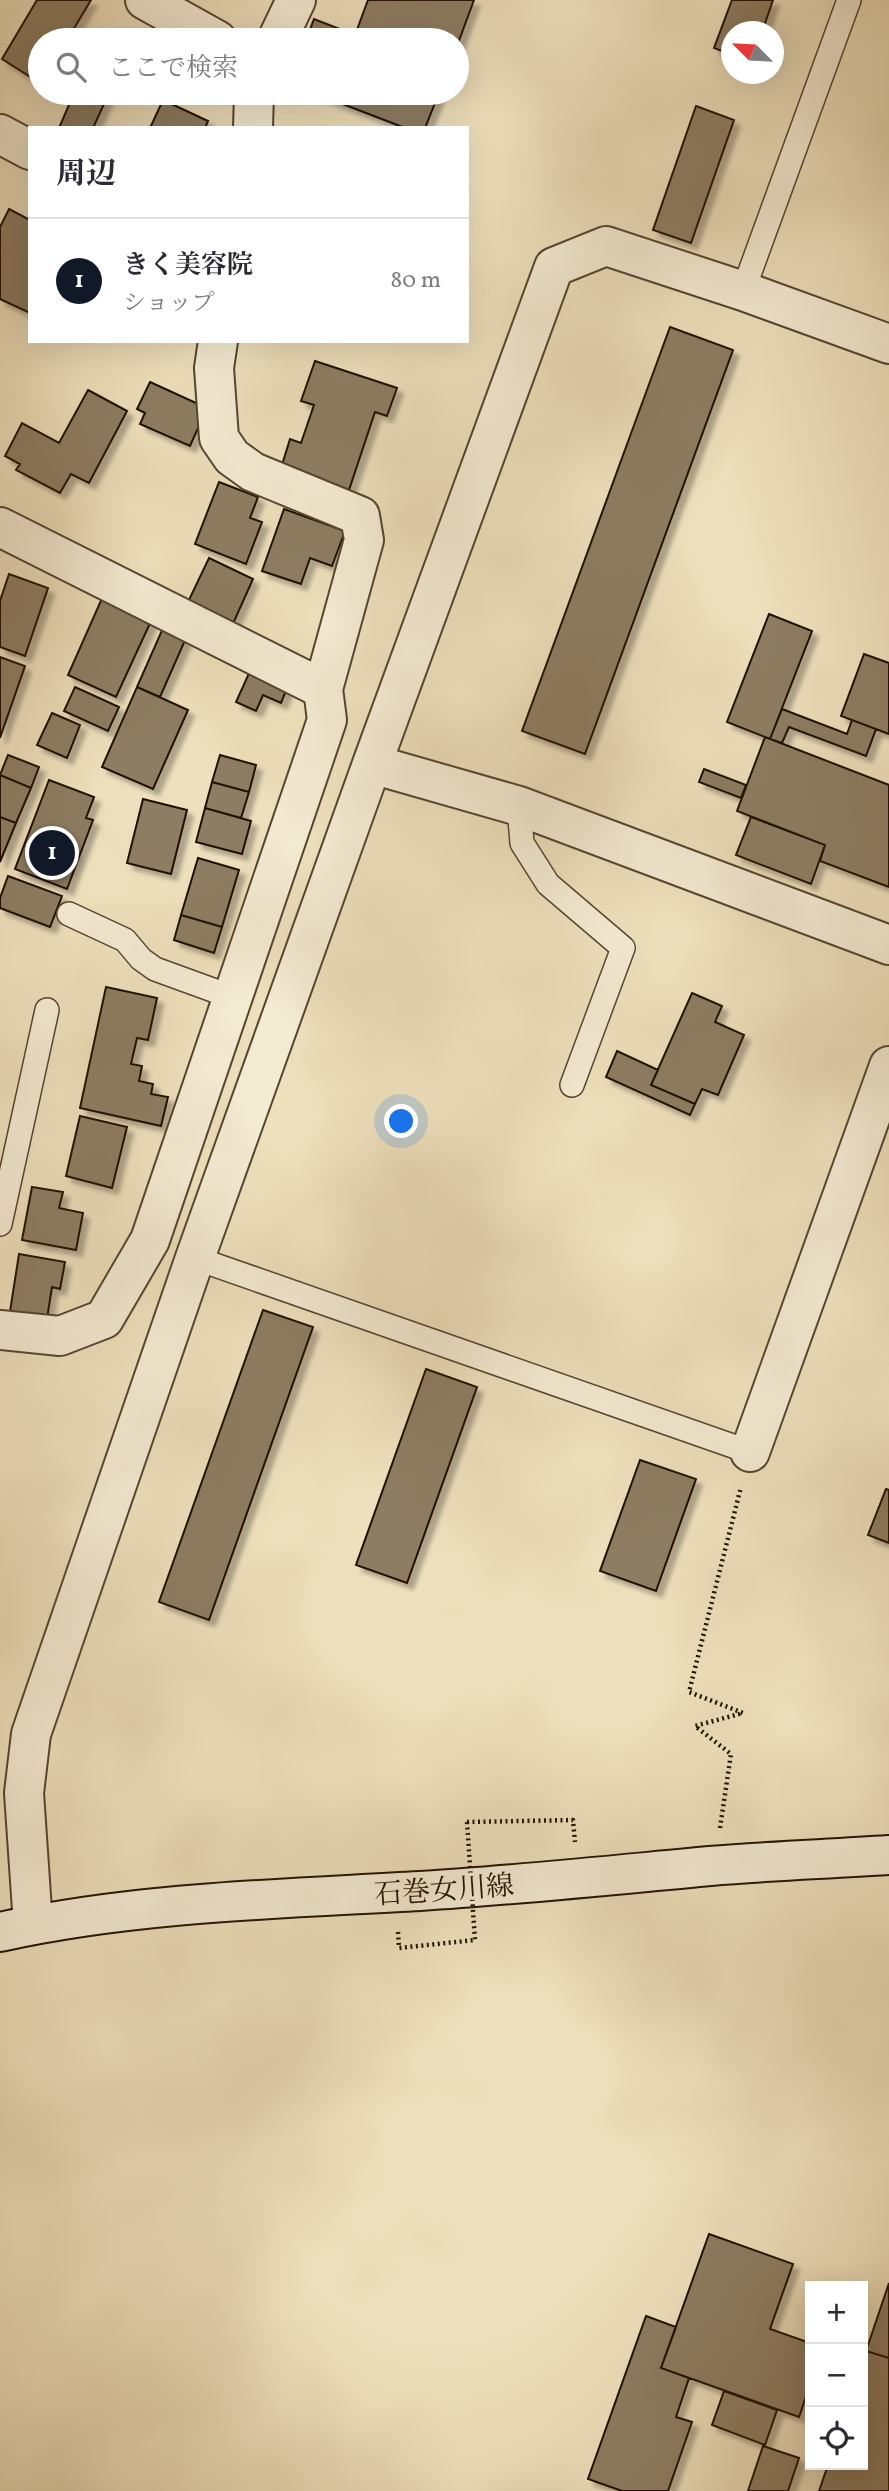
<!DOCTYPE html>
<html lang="ja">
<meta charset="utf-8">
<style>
:root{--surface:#fff;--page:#f7f7f7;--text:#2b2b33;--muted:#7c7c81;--line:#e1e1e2;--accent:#111827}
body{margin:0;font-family:Vollkorn,"Noto Serif JP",serif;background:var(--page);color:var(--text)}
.controls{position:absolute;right:21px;bottom:21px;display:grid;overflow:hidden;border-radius:0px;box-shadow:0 7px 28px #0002}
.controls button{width:63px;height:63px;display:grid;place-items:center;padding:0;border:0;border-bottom:2px solid var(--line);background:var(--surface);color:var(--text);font:35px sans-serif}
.compass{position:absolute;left:721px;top:21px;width:63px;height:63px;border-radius:50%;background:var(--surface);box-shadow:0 7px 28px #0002;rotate:294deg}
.you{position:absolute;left:402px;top:1122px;width:24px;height:24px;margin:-18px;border:5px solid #fff;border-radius:50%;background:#1a73e8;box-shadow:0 0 0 10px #1a73e833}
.badge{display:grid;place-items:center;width:46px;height:46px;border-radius:50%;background:var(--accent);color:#fff;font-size:23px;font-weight:700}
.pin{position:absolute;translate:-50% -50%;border:4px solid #fff;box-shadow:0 2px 7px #0006}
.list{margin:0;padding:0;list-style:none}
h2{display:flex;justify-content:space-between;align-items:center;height:91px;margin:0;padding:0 28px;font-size:30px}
h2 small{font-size:23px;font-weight:400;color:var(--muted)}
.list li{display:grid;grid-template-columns:46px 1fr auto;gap:21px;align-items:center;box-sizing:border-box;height:126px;padding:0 28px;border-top:2px solid var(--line)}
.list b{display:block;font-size:26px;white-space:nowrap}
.list p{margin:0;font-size:23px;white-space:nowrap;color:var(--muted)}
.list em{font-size:23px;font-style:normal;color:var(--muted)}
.icon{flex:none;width:38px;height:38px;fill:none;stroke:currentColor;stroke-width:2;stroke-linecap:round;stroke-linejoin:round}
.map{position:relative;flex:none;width:889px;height:2491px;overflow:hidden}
.search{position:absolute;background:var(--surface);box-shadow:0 7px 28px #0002;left:28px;top:28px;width:441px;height:77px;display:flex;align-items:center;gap:18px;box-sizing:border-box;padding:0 24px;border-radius:38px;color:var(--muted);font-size:26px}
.panel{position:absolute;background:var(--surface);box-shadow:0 7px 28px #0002;left:28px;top:126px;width:441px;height:217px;border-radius:0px}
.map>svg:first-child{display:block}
</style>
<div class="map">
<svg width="889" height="2491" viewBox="0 0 889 2491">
<defs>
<filter id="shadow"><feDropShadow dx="6" dy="6" stdDeviation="2" flood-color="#0004"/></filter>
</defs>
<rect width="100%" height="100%" fill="#eee0bc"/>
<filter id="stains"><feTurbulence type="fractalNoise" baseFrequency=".00286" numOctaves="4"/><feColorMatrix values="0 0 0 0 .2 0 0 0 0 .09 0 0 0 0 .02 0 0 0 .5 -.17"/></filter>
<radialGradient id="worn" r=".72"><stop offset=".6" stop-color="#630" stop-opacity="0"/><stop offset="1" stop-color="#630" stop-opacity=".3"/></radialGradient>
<path fill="#8d7d62" stroke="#231100" stroke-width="2" filter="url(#shadow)" d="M37,0h54l-24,40h-27v43l-38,-24z
M368,0h106l-17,46v-6h-151l8,-21 41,16z
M732,0h41l-11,32h-30v23l-18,-7z
M74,93h35l-16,35h-34z
M314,93h125l-14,35h-20z
M163,100l45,21 -3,7h-55z
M696,106l38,14 -43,123 -38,-13z
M9,209l21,11v93l-30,-14v-72z
M670,327l63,23 -148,404 -63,-23z
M315,361l82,27 -10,28 -12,-4 -26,78 -68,-22 9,-29 11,4 13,-38 -13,-4z
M150,382l57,26 -17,38 -50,-22 5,-11 -8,-4z
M88,390l39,21 -38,72 -18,-9 -11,19 -44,-23 4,-6 -15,-8 17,-33 37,20z
M219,482l39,15 -8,21 12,4 -16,42 -51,-20z
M284,509l61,22 -13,35 -22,-8 -9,26 -39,-13z
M209,558l44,21 -21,47 -45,-22z
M9,574l39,14 -23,68 -25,-9v-46z
M103,596l49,23 -36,78 -48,-22z
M769,614l43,17 -42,108 -43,-17z
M163,628l23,10 -26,59 -23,-10z
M864,654l25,9v71l-48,-18z
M0,657l25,9 -25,72z
M250,671l37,17 -6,15 -18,-8 -7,16 -20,-9z
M75,687l44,20 -11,24 -44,-20z
M137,687l51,23 -35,79 -51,-22z
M782,709l65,25 5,-14 24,9 -10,27 -77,-29 -7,16 -12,-4z
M52,713l28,12 -13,33 -30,-13z
M765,737l124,48v102l-69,-26 5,-16 -88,-34z
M8,755l31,12 -8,21 -31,-13z
M220,755l36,10 -7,27 -37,-10z
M704,769l42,16 -5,13 -42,-16z
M0,775l31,13 -15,35 -16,-6z
M49,780l45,17 -8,21 7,2 -26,69 -52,-20z
M212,782l37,10 -8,26 -36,-10z
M143,799l44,11 -16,64 -44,-11z
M205,808l46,13 -9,33 -46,-12z
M0,817l16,6 -16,39z
M751,817l74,28 -14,39 -75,-29z
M198,858l41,12 -17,57 -41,-12z
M8,876l54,20 -12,31 -50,-19v-10z
M181,915l41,12 -8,26 -40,-13z
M106,987l51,11 -9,42 -11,-2 -6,26 11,2 -3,15 14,3 -2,10 17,3 -7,29 -81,-18z
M692,993l30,13 -7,16 29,13 -26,60 -16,-6 -7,15 -44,-19z
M617,1051l41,19 -7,15 44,19 -5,11 -84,-38z
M80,1116l47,11 -15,61 -46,-12z
M32,1187l31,5 -4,16 24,5 -7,37 -54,-10z
M19,1254l46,8 -5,27 -8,-2 -6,38 -37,-7z
M263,1310l50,17 -104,293 -50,-18z
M426,1369l51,18 -70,196 -51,-18z
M640,1460l56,19 -40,112 -56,-20z
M886,1489l3,1v53l-21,-8z
M709,2234l84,30 -23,65 40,14v42l-11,32 -138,-49z
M889,2283v75l-23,-7z
M646,2316l30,11 -15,41 28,10 -13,39 16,5 -24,69h-46l-34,-12z
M866,2351l23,7v133h-70l9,-26h35v-104z
M724,2391l53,19 -12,35 -53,-20z
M763,2446l36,12 -11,33h-40z"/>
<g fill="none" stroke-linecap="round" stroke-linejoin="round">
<g stroke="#56452f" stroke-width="26">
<path id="service" d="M743,291l106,-291
M519,806l3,37 26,41 75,64 -51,137
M69,914l56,26 16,19 14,10 77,28
M0,1224l47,-214
M195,1258l555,194"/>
</g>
<g stroke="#56452f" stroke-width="42">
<path id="minor" d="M145,0l72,40
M277,40l19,-40
M253,128l1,-35
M0,134l30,16
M889,344l-146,-53 -137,-45 -52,21 -182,497 147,42 370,139
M0,527l323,162
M0,1330l60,6 44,-17 46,-79 177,-520 -4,-31 41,-149 -4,-24 -107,-44 -21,-15 -13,-19 -5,-70 4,-27
M750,1452l139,-386
M33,1925l-9,-132 7,-59 164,-476 177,-494"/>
</g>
<g stroke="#231100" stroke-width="42">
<path id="secondary" d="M0,1932c136,-30 281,-33 420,-41 97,-6 193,-16 290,-25 59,-5 119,-7 179,-11"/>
</g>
<path stroke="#231100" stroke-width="4.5" stroke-dasharray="2 3.5" stroke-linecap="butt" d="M467,1822l106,-2 2,22
M720,1828l11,-74 -36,-28 48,-13 -54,-21 52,-205
M398,1932l1,16 76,-8"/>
<use href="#service" stroke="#f4ebd3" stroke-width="23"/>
<use href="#minor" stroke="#f4ebd3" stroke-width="38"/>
<use href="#secondary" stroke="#f4ebd3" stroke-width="38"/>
<path stroke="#231100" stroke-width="4.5" stroke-dasharray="2 3.5" stroke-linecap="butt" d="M467,1822l8,118"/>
</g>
<g text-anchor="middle" stroke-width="7" stroke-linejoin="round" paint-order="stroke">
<g font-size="28" fill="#231100" stroke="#f4ebd3">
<text transform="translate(444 1889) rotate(-4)" y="10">石巻女川線</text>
</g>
</g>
<rect width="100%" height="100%" filter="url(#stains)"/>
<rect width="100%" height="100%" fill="url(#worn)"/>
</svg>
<div class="controls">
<button>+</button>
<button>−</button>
<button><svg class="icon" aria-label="locate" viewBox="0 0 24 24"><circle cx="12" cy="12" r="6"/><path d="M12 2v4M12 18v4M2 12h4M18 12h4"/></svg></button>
</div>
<svg class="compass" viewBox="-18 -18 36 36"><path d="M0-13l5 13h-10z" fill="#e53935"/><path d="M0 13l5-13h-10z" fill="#7c7c81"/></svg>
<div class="you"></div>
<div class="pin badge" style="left:52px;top:853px">1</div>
<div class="search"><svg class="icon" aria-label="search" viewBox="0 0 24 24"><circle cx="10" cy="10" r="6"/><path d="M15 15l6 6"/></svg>ここで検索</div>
<section class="panel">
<h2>周辺<small></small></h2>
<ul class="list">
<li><span class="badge">1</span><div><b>きく美容院</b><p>ショップ</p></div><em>80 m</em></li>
</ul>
</section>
</div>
